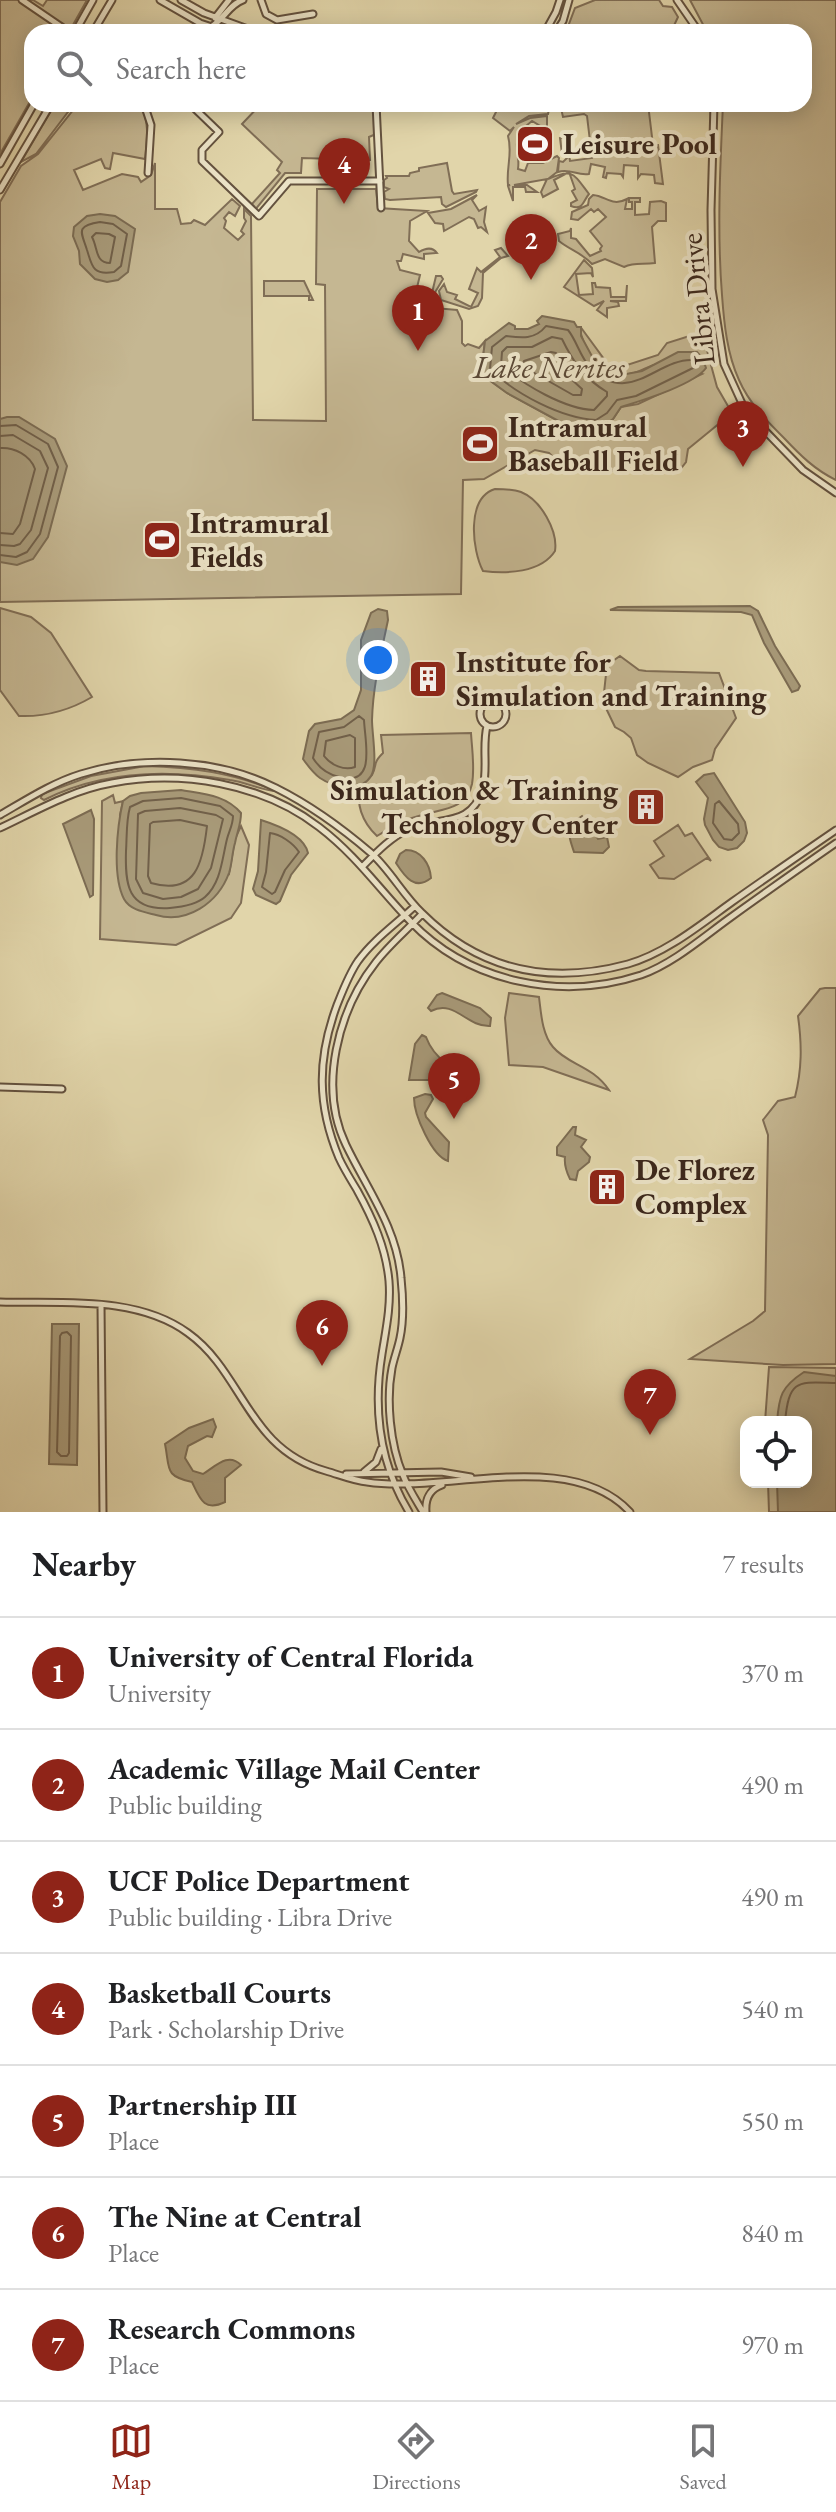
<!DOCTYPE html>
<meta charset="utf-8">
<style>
:root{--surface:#fff;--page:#f6f6f6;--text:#202124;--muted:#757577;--line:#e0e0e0;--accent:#8f2418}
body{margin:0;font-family:"EB Garamond",serif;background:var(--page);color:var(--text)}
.controls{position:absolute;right:24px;bottom:24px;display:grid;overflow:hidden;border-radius:16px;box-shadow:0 4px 20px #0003}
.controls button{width:72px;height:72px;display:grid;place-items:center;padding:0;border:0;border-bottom:2px solid var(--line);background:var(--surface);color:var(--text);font:40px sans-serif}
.you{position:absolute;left:378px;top:660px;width:28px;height:28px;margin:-20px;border:6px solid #fff;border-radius:50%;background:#1a73e8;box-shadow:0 0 0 12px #1a73e833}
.badge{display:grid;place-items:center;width:52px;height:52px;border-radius:50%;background:var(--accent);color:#fff;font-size:26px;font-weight:700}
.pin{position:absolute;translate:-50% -66px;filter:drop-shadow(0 2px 4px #0008)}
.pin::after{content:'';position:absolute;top:42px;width:28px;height:24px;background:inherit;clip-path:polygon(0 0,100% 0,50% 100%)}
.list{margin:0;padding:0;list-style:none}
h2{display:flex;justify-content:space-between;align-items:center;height:104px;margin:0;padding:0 32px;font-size:34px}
h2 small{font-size:26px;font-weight:400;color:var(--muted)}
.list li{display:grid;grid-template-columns:52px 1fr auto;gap:24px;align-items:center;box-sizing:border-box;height:112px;padding:0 32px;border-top:2px solid var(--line)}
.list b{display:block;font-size:30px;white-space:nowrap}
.list p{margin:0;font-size:26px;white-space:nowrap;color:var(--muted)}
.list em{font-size:26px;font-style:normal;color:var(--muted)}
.icon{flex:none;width:44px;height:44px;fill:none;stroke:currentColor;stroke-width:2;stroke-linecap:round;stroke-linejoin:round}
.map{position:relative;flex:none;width:836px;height:1512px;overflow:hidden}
.search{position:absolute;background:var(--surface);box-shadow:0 4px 20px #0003;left:24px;right:24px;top:24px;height:88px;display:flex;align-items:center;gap:20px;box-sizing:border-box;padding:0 28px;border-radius:24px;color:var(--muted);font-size:30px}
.sheet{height:888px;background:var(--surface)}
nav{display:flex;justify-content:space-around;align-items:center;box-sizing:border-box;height:112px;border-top:2px solid var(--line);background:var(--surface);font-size:22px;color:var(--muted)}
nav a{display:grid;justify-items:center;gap:4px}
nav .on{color:var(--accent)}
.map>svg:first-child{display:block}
</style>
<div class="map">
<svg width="836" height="1512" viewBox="0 0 836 1512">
<rect width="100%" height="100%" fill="#e1d5aa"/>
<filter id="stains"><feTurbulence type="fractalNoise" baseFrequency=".0025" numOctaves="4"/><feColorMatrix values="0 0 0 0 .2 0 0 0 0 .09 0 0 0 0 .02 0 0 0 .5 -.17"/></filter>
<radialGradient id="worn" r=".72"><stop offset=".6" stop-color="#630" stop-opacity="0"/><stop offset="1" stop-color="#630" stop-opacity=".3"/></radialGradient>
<path fill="#c5b792" stroke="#806e56" stroke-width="2" d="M0,0h33l10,6 4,-6h40l-18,32h-37v66l-32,56z
M595,0h64l4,6 9,1 6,10 -7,15h-92l-4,-6 -4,2 -2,-4 6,-16z
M690,0h146v480c-21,-10 -36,-25 -52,-42 -18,-18 -35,-35 -45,-58 -12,-26 -15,-57 -17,-85 -5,-63 -2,-127 1,-191h81v-72h-97z
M55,104h19l-38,50 -15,8z
M78,104h62c10,17 7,36 5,55l-32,-6 -3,16 -5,-1 -4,-9 -27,11 9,20 39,-16 16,3 3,5 10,-7 4,-12v46h22l4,15 10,-1 3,-3 11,5 27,-26 8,7 -5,10 -6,-4 -5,6 2,3 -2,7 14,12 6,-6 -3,-3 5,-10 -2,-3v-9l7,7 2,204 73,1 -1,-136 -9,-1 1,-95h59l2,19 49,3 -17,10 -1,20 10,11c5,-3 13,-6 18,1l-13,1v5l-21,-5 -2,7h-4l3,9 20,5 -5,21 12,2 1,-5h4l4,-17h5l2,3 -9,15 3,9 -3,5 23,2 5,11v22l3,3 3,-2 11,4 6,-7 -4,33 26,19 57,31 34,5 15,-10 8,-12 17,-3 64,-30c-11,-3 -34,-12 -44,-10 -8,1 -16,7 -24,9 -29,7 -47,-16 -54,-42l2,-2 25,34 11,5 40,-13 9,-12 35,-11 15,55 15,26 -44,36 -2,13 -7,9 -103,-1 -11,-2 -16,-15 -14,-3 -51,29 -21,1 -2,114 -461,8v-400l21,-36 17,-12z
M261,104h112l3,30 -7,3 1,23 -68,-2 -1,15h-16l-30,37 -4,-5 29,-32 -3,-3 5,-8 -40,-38z
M516,104h34l-2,10 -19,2 -13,8 14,-6 17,-2v14l-15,-9c-25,19 -11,27 -14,48l7,2 3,-8h15l14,-7 2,2 -2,14 -9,7c25,-11 25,-6 41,15 -6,7 -6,17 -18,12v-3l6,-3 -5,-9 3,-2 -6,-17 -15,8 4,9 -15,8 -2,-5 6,-13 -33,6h13l10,7h-11l-1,-5h-12v14l-5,-15 2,-1h-2c-2,-18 5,-32 0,-49l6,-9 -4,4 -17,-13 5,-10 6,-2 5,3z
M560,104h88l5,41h5l5,39 -8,-1 -1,-8 -13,-1 -3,4v-12l-14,-1 -1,12 -2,-3 -14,-1 -1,5 -3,-1 2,-10 -14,-3 -2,10c-12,2 -19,-6 -31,-2l1,-11 4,1 4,-4 -1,-4h-4l-2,-16 6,-1 4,24 22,-3 -5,-42 -3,-2 -21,3z
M447,163l5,28 2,3 23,-4 -1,2 -30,15 -4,-3 -1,-7 -51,3 -5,-1 -1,-7 5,-3 -5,-2v-7l3,-2 -1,-2h23l1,-3 9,-2v-3z
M477,195l-5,5 7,11 7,-4 -2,15 3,10 -6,-5 -3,1 -4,-9 -5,-2 -25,14 -1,-7 -8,-1 -7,-10 23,-4z
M593,195c13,1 19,12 34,4l-2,10h7v-7h-3v-4h11v4h-5v13l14,-1 1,-12 11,-1 5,2v18h-8l-6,6 3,36c-12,2 -20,-1 -31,4l-19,-8 -13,5c-10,-11 -22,-14 -33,-23l-1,-7 12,-3 1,-3v10l5,1 14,17 11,-5 -1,-2 2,-3 -12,-15 16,-14 -8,-8 -4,3 -3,-3 -13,11 -7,-1 1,-7 16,-7 1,-6z
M501,248l7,8 -7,2 -18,15 -1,25 -4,8 -9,3 -28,-9 -2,-9 5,-7 3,8 10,3 -2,4 16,8 7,-14 -9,-4 8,-21 4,4 19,-15 -5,-7z
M584,260l8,8 1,9 -2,-4 -15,1 3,21 14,-1 -1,-11h3l1,4 14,1 1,9h15l1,-12 -1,16h-16l8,1 1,4 -12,2v9l-10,-7 7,-9 -10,5 -30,-19z
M264,281h40l9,19h-4v-4h-45z
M495,489c9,0 18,0 26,3 20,8 37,39 34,59 -14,22 -49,23 -72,20 -11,-21 -17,-73 12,-82z
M0,608l31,9 20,16 41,64c-22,13 -48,20 -73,19l-19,-26z
M620,656l19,14 7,1 73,2 17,45 -21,31 -3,11 -19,7 -15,10 -30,-14 -11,-8 -6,-17 -7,-6 -9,-5 -12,-25 4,-37z
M471,733c1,17 4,34 1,51 -5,25 -30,25 -50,31 -17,4 -31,12 -45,21 -13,-12 -25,-35 -13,-52 0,-1 7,-8 8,-9 6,-12 0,-11 11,-22l-2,-18z
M145,766c47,1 88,7 131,25 -12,0 -31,-9 -46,-11 -63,-11 -127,-10 -186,20l-3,-2 1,-4 49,-18z
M113,795l2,8 8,-2 -3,14 109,59 6,-35 6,-13 8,19 -8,58 -10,15 -55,27 -76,-6 2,-138z
M678,825l7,11 7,-3 19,28 -4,-3 -33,21 -15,-1 -9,-13 14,-9 -10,-15z
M825,988h11v376l-53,1 -93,-6 63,-38 12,-10 3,-176 -5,-15 15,-19 17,-4c7,-28 7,-52 3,-81l22,-27z
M509,993l30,4c2,16 3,37 14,50 15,18 39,18 56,43l-66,-23 -34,-2 -4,-47z
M769,1367l67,1v144h-67l-1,-30h38v-60h-41z"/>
<path fill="#a89a79" stroke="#7c6c53" stroke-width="2" d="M100,214l15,2 20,13 -7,43 -10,8 -11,2 -12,-3 -15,-15 -1,-13 -6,-15 1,-9 13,-11z
M542,316l32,6 3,5h4v9l13,24 12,11 10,5 26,-5 36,-19h19l6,7 3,9c-12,17 -66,33 -85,39l-8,12 -15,10 -34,-5 -57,-31 -26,-19 4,-33 24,-18 6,3v3h13l11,-5 -2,-3z
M7,417h12l36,22 12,27 -19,71 -15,22 -16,6 -17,-3v-143z
M750,606l8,5 17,35 25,40 -2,4 -6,2 -28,-49 -12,-28 -11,-3 -131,-2 8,-3z
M378,609l9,2 1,9c-7,34 -15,65 -16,100 0,14 6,45 -1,56 -10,17 -38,11 -51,2 -7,-5 -12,-12 -17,-19l6,-28 6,-7 26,-5 13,-9 7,-20v-50l10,-27z
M714,773l31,49 2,11 -3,8 -7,7 -9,2 -9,-3 -6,-7 -8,-15 -1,-6 4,-21 -12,-16 8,-7z
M181,790c23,4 45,5 60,23 0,12 -4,19 -6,30 -3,10 -3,21 -6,30 -11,30 -42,51 -73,42 -12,-3 -26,-5 -32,-16 -12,-23 -7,-72 -1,-98l7,-5 11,-3z
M91,810l3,9 -1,76 -3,2 -27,-73z
M582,816l16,23 9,-2 2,10 -6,6 -29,-1c-6,-18 -10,-25 8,-36z
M261,820c16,5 43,15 47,33l-17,22 -11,26 -4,3 -20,-9 -3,-6 5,-18z
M406,850c15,0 24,14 25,28 -16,13 -26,-1 -35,-15l4,-9z
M442,993l38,15 11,10 -1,8c-24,1 -35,-27 -59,-15l-3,-3 9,-13z
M422,1035l4,2c4,11 10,19 21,27v4l-10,12h-28l6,-36z
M425,1094l6,1 2,4 -8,14 1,4 23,25 -1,19c-16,-5 -34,-46 -34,-63z
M573,1127h3l-1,8 11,5 -5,7 9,10 -1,5 -11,9 -2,9 -6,-1c-4,-8 -6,-14 -5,-22l-8,-2v-8z
M52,1324h27l-2,141 -28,-1z
M804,1372l32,4v136h-58l-1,-30h29v-60h-29c2,-26 4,-35 27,-50z
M213,1419l3,8 -4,10 -5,-1 -19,10 -3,12 8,13 10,3c13,-8 25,-22 38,-9l-16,13v24c-21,10 -25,-3 -33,-20 -28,-6 -22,-13 -27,-38l24,-16z"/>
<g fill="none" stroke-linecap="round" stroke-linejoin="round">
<path stroke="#71604a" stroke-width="2" d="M100,222l13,2 14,10 -6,32 -7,6c-22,4 -22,-7 -27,-22 -5,-17 -13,-24 13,-28z
M96,233l13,1 6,3 -5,26c-15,0 -12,-15 -18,-26z
M546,326l22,4c9,11 12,27 22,37 39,41 67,-9 103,-7l2,7 -59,29 -19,4 -10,13 -11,7c-35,-2 -81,-26 -106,-51l2,-22 14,-11c15,2 29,4 40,-10z
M552,337l10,2c11,23 23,40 45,53v4l-13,14c-30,-1 -69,-25 -93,-44l1,-14 5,-5h25z
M551,352l5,1 14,25 12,11 -1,6h-8l-51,-29 2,-5z
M0,426l16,-1 32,19 10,23 -18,67 -13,18 -11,5 -16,-2
M0,436l13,-1 27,16 8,17 -17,62 -11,14 -6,2 -14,-1
M0,448c14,-1 30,7 35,21l-15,55 -7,10 -13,-1
M359,716l5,4c1,23 13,67 -25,57 -12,-3 -20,-9 -26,-19l6,-26 25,-5z
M350,735l5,3v29c-11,4 -24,-2 -31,-11l2,-15z
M181,798l39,8 13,10c0,9 -4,15 -6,23 -5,20 -6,44 -22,58 -9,8 -24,10 -35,11 -43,3 -45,-24 -44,-57 1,-15 0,-30 4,-44l13,-6z
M719,801l19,23 1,9 -7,7 -8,-1 -11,-16 2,-19z
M180,808l36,7 7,4 -12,49 -13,21 -17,8 -18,2 -20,-6 -7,-14 2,-65 7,-3z
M180,820l27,6c-4,36 -11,70 -56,57l-3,-7 2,-52 3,-2z
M270,833c10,1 23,10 29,19l-14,18 -10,22 -3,2 -10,-7 4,-15z
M67,1332l4,4 -2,117 -2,3h-6l-4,-4 3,-116 2,-3z
M785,1422c4,-44 13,-40 51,-39"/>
<g stroke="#64523f" stroke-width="9">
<path id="minor" d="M22,0l47,32
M160,0l40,23 27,9
M181,0l23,13 52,19
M261,0l5,14 11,6 36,-6
M677,0l22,32
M215,18l14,-18
M211,27c13,-8 18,-22 32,-27
M75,32l18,-32
M93,32l19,-32
M545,32l11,-20 4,-12
M556,32l7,-11 6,-21
M144,104l7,21 -3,48
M190,104l29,28 -17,18v11l57,55 30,-35h91
M376,104l5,104
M714,104l-3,106 1,79 12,75 21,46 58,60 33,23
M0,164l34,-60
M0,190l51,-86
M480 714a13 13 0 1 1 26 0a13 13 0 1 1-26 0Z
M0,815c26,-15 52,-32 81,-41 61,-19 138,-15 195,14 34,17 67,41 95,65 19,17 32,42 51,60 58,58 128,72 206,51 38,-11 72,-39 104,-62 34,-24 69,-48 104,-72
M0,828c36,-17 72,-38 112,-45 69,-13 150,0 207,44 38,29 60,62 92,95 59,61 151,79 230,53 31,-11 60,-36 86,-55 36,-26 73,-52 109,-77
M363,866c13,-13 27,-28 44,-36 29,-15 64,0 76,-42 5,-20 -1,-42 4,-62
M422,914c-15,16 -33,31 -46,48 -38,48 -58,125 -30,183 21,44 51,83 55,133 2,19 3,41 -1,60 -2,10 -6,20 -8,30 -6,32 -2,76 11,107 5,13 13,25 20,37
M0,1087l62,2
M0,1302c61,2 136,-7 188,31 56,40 59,116 138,138 14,4 28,10 41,11 78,12 203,-35 263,30
M101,1305l2,207
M364,1472l12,-10 5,-13
M346,1474l95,-2 30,5
M409,1512c-29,-48 -36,-103 -27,-158 4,-25 9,-48 7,-73 -3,-33 -16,-62 -32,-91 -6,-10 -13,-21 -18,-32 -22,-53 -22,-99 -2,-153 6,-15 12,-31 21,-44 16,-22 38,-37 57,-55
M426,1512c-1,-13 4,-23 16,-27"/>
</g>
<use href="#minor" stroke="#ece4c8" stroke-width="5"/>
</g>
<defs>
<g id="stadium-square" transform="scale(2)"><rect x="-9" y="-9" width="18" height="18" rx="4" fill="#8f2418" stroke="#ece4c8"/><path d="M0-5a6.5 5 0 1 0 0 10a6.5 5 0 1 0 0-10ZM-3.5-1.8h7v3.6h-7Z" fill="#fff"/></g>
<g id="building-square" transform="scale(2)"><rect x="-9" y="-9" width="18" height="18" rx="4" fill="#8f2418" stroke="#ece4c8"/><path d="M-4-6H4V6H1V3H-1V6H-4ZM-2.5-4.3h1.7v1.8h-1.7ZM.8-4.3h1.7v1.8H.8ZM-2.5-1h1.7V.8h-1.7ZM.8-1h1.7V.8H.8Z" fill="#fff"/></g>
</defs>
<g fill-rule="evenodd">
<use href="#stadium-square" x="535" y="144"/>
<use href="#stadium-square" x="480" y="444"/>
<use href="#stadium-square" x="162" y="540"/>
<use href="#building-square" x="428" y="679"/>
<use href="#building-square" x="646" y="807"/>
<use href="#building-square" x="607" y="1187"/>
</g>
<g text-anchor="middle" stroke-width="8" stroke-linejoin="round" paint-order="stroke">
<g font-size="30" font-weight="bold" fill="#3a261b" stroke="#ece4c8" text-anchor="start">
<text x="563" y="154">Leisure Pool</text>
<text x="508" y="437">Intramural<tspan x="508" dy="34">Baseball Field</tspan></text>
<text x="190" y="533">Intramural<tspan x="190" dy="34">Fields</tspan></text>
<text x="456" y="672">Institute for<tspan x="456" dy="34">Simulation and Training</tspan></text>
<text x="618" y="800" text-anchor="end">Simulation &amp; Training<tspan x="618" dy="34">Technology Center</tspan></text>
<text x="635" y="1180">De Florez<tspan x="635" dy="34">Complex</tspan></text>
</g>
<g font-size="30" fill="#3a261b" stroke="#ece4c8">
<text transform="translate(698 299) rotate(-96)" y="10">Libra Drive</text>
</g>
<g font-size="32" font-style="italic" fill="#5b4937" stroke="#ece4c8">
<text x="549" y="378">Lake Nerites</text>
</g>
</g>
<rect width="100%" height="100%" filter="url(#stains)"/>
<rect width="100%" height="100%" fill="url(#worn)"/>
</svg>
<div class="controls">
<button><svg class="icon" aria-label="locate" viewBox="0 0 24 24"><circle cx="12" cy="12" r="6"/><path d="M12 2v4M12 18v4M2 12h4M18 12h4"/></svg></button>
</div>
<div class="you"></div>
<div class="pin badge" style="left:418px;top:351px">1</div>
<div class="pin badge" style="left:531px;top:280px">2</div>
<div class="pin badge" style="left:743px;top:467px">3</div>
<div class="pin badge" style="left:344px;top:204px">4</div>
<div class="pin badge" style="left:454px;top:1119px">5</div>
<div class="pin badge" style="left:322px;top:1366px">6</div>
<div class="pin badge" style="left:650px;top:1435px">7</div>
<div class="search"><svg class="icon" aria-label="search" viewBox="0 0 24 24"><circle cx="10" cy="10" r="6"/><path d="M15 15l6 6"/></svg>Search here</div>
</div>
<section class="sheet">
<h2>Nearby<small>7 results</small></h2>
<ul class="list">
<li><span class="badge">1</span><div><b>University of Central Florida</b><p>University</p></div><em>370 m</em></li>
<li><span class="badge">2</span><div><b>Academic Village Mail Center</b><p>Public building</p></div><em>490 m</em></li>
<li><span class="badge">3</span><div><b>UCF Police Department</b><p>Public building · Libra Drive</p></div><em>490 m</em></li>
<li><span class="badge">4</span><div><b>Basketball Courts</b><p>Park · Scholarship Drive</p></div><em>540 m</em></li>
<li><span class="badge">5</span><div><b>Partnership III</b><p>Place</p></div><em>550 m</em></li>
<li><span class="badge">6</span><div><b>The Nine at Central</b><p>Place</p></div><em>840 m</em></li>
<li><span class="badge">7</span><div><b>Research Commons</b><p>Place</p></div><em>970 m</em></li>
</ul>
</section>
<nav>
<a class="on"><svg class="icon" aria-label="map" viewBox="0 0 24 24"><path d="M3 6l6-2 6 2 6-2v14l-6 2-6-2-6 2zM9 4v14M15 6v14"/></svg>Map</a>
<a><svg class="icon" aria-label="directions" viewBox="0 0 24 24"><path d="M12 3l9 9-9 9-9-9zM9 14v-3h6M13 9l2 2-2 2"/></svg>Directions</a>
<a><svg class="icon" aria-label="saved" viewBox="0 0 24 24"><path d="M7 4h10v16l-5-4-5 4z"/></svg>Saved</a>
</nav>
